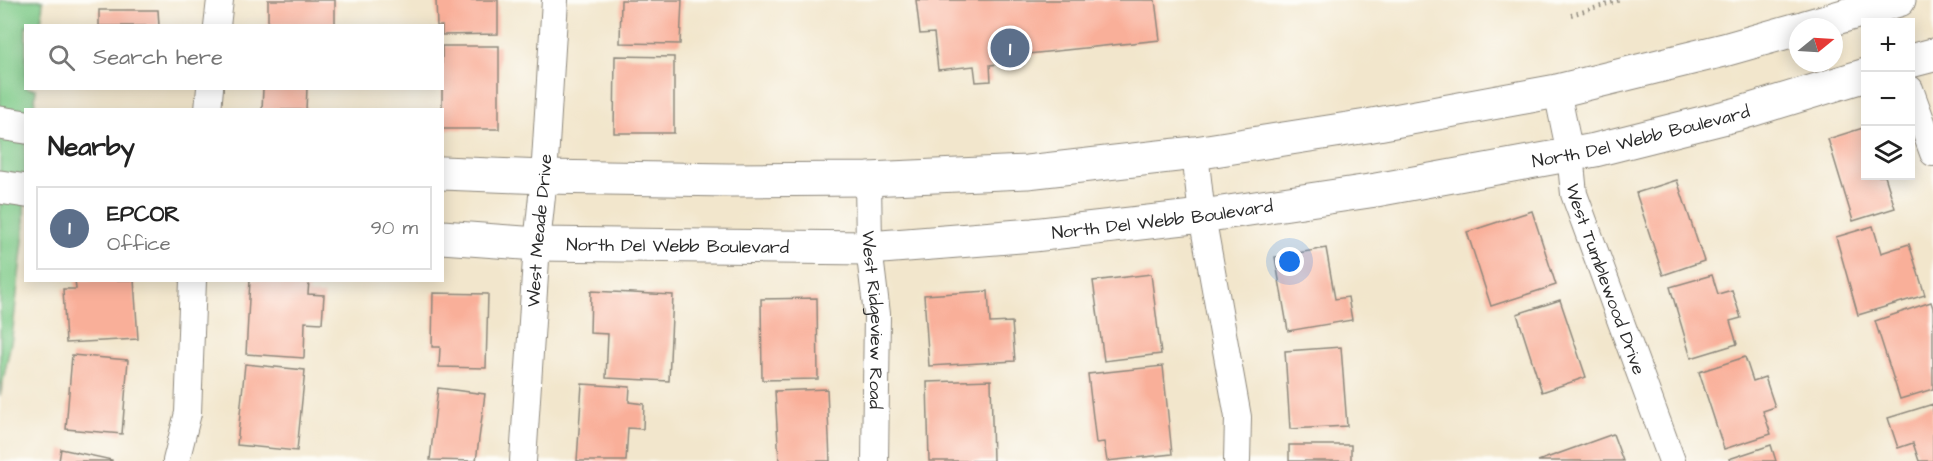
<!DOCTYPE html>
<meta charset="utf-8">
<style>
:root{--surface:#fff;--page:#f2f2f2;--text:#222;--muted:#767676;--line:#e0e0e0;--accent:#d93025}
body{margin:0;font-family:"Architects Daughter",sans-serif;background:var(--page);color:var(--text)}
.controls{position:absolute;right:18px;top:18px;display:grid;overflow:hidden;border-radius:0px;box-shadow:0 3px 15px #0003}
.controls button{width:54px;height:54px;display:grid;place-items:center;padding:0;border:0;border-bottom:2px solid var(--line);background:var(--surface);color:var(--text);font:30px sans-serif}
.compass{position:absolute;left:1789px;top:18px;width:54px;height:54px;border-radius:50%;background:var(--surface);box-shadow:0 3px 15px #0003;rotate:72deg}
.you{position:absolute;left:1290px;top:262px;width:21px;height:21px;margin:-15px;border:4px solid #fff;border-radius:50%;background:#1a73e8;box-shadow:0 0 0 9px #1a73e833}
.badge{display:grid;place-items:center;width:39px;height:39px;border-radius:50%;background:var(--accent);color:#fff;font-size:20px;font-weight:700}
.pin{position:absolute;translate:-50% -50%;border:3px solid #fff;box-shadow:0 2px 6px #0006}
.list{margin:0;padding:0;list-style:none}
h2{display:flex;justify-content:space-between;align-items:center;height:78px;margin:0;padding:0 24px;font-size:26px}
h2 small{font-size:20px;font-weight:400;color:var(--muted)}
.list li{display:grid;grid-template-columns:39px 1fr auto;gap:18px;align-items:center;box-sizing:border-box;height:84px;margin:0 12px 12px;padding:0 12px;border:2px solid var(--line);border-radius:0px}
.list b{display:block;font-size:22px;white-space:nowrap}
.list p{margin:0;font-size:20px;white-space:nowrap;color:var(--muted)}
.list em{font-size:20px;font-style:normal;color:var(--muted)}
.icon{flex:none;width:33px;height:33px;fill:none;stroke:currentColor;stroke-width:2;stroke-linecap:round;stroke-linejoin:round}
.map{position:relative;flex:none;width:1933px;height:461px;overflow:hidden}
.search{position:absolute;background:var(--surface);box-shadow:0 3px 15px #0003;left:24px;top:24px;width:420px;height:66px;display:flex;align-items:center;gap:15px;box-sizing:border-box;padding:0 21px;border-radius:0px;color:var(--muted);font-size:22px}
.panel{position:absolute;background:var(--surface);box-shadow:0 3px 15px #0003;left:24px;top:108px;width:420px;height:174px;border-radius:0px}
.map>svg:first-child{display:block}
</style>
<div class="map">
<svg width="1933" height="461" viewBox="0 0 1933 461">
<rect width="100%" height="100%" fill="#fdfcf7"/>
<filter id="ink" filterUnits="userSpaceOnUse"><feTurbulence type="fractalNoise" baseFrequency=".0167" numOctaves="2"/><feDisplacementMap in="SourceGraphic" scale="12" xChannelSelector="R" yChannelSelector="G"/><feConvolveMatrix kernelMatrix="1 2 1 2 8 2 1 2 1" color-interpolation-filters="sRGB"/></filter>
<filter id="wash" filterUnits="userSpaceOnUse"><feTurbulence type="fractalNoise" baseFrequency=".008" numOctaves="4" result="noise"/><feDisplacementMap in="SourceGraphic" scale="24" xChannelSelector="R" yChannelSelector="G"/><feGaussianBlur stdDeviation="1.35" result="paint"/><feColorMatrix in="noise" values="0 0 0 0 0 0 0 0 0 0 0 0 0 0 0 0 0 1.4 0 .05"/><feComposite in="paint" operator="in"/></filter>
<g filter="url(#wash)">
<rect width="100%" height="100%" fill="#f2e6cc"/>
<path fill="#7eca88" stroke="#547a5a" stroke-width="1.5" d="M0,0h43l-2,25 -15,1v62l10,1 -2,20 -8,1 -2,123 -12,104 -12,59z"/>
<g id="blocks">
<path fill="#f9af99" d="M268,0h67v24l-67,1z
M436,0h62v34l-56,1v-9h-5z
M621,0h61l-2,44 -60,-1z
M916,0h239l5,40 -152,16 1,7 -19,2 1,16 -15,1 -2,-16 -36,4 -4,-37 -14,1z
M99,10h59l1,16h-60z
M442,46h57v83h-57z
M615,56l59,1v76h-60z
M263,88h44l-1,22h-44z
M1866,127v49h19l10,32 -42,13 -25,-82z
M1677,180l27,81 -41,14 -27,-82z
M1532,211l24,74 -65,21 -24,-74z
M1873,226l8,27 28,-9 16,51 -67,20 -22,-78z
M1326,248l9,51 13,-2 4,23 -64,11 -13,-74z
M1151,274l10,80 -57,7 -11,-80z
M1712,275l6,19 14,-4 9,28 -11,3 7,23 -46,14 -21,-71z
M75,280h59l4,59 -72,4 -3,-54h13z
M250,280h59l-1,14 16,1 -2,28 -17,-1 -1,36 -58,-4z
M591,291l82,4 -4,86 -63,-3 2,-44 -18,-1z
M988,291l2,32 22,-1 3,39 -86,5 -5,-71z
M433,293l55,1 -2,74 -47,-1 1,-20h-8z
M817,298l1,81 -56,1 -1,-81z
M1560,300l26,77 -44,15 -25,-78z
M1931,302l2,6v81l-33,10 -25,-78z
M1341,347l6,79 -57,3 -5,-78z
M72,355l56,5 -6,74 -56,-5z
M1745,357l8,24 12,-4 10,30 -12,4 8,23 -47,15 -25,-77z
M245,364l60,6 -8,81 -60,-6z
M1163,366l9,88 -65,7 -3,-19 -8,1 -8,-69z
M991,380l2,81h-64l-2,-79z
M582,384l48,3 -1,15 15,2 -1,25 -15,-1 -2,33h-49z
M438,388l47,6 -9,67 -46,-1z
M827,389l3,72h-51l-4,-70z
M1933,404v57h-14l-6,-18 -15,5 -10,-30z
M1613,434l10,27h-85z
M1289,445h62v16h-62z
M1771,445l5,16h-46l-1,-2z
M61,449l51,11v1h-53z"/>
</g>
</g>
<g filter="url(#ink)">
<use href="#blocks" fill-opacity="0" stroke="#8e887c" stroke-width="1.5"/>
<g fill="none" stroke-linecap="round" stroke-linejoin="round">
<g stroke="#8e887c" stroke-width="28">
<g id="street">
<path d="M217,26l3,-26"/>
<path d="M1910,89l23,64"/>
<path id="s1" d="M1557,91l13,63 4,40 98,267"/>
<path d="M208,110l2,-22"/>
<path d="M1195,153l7,63 36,201 -1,44"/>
<path id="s2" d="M868,179l1,69 8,66 -2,147"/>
<path d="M176,461l12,-48 5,-133"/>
<path id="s3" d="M523,461l14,-217 7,-67 11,-177"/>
</g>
</g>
<g stroke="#8e887c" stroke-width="35">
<g id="secondary">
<path d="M1805,27l94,-27"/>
<path d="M1910,61l23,-6"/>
<path d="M0,123l26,4"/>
<path d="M442,173l102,4 185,3 139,-1 159,-7 168,-19 172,-27 190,-35 167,-41 74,-21"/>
<path d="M0,187l26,4"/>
<path id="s4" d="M442,237l95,7 332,4 164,-13 169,-19 174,-26 219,-40 143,-36 128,-39"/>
</g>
</g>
<path stroke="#8e887c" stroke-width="4" stroke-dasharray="1.5 4.5" stroke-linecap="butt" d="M1571,15l50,-15"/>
<use href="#street" stroke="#fff" stroke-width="26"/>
<use href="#secondary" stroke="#fff" stroke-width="33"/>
</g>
</g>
<g text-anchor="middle" stroke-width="4.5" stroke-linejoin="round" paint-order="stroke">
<g font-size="18" fill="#2b2b2b" stroke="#fdfcf7">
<text dy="6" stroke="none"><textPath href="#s4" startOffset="1208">North Del Webb Boulevard</textPath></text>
<text dy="6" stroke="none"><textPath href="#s4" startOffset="722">North Del Webb Boulevard</textPath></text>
<text dy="6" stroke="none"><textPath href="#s3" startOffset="231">West Meade Drive</textPath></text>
<text dy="6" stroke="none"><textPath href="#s4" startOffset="236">North Del Webb Boulevard</textPath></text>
<text dy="6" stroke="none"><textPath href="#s1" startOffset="195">West Tumblewood Drive</textPath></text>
<text dy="6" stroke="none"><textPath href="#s2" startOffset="141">West Ridgeview Road</textPath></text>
</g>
</g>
</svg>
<div class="controls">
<button>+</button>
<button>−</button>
<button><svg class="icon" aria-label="layers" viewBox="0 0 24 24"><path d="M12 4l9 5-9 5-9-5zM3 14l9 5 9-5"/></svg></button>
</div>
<svg class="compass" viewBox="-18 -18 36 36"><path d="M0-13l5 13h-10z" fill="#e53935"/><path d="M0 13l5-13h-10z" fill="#767676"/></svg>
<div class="you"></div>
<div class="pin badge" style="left:1010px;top:48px;background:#5c6f8a">1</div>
<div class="search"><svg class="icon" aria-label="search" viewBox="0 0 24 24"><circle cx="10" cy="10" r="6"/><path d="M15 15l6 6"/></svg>Search here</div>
<section class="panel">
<h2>Nearby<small></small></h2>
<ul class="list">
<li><span class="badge" style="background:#5c6f8a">1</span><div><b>EPCOR</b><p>Office</p></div><em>90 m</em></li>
</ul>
</section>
</div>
